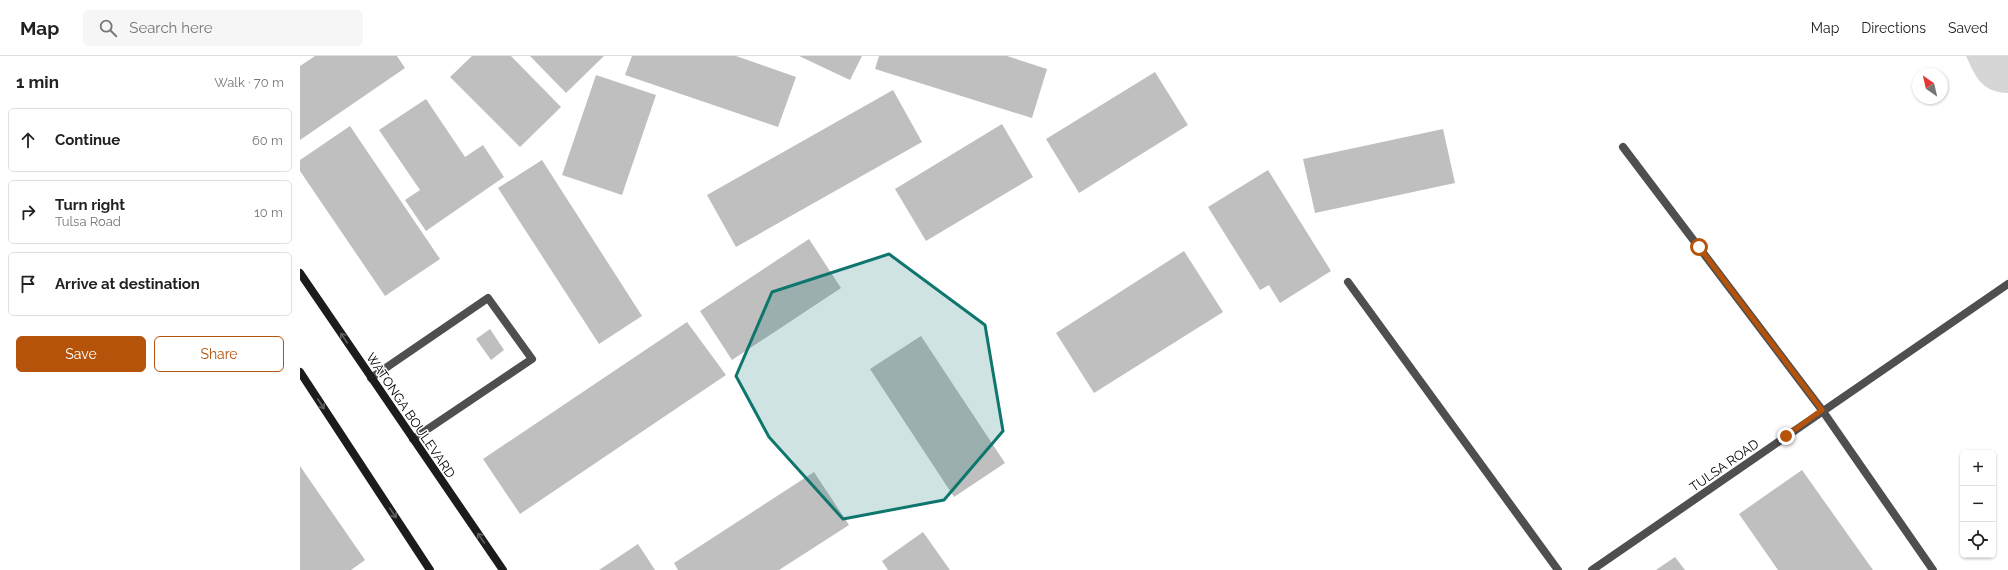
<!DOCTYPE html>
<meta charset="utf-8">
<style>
:root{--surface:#fff;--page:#f6f6f6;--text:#222;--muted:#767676;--line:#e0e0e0;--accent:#b45309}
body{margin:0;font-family:Raleway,sans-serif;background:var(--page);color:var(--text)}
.controls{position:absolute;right:12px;bottom:12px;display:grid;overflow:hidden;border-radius:6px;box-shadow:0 1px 3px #0004}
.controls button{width:36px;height:36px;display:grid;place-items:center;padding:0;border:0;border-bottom:1px solid var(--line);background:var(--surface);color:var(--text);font:20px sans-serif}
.compass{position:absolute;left:1612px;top:12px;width:36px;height:36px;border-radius:50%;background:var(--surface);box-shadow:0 1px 3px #0004;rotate:326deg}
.stop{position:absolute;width:12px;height:12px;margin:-9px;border:3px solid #b45309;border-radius:50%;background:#fff}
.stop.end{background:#b45309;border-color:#fff;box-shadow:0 1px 4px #0008}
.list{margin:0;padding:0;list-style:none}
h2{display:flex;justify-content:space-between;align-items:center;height:52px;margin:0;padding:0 16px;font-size:17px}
h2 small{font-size:13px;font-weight:400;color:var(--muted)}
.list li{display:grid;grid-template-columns:26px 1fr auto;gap:12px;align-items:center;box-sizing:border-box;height:64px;margin:0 8px 8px;padding:0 8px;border:1px solid var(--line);border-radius:6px}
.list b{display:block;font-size:15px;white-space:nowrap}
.list p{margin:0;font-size:13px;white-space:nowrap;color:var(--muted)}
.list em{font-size:13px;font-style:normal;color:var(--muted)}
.actions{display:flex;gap:8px;padding:12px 16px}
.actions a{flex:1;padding:9px 0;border:1px solid var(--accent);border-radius:6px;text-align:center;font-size:14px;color:var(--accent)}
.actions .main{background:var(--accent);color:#fff}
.icon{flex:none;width:22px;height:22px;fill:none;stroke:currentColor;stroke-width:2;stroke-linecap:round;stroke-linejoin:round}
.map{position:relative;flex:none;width:1708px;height:514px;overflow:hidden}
header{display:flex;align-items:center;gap:24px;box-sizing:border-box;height:56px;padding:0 20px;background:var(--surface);border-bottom:1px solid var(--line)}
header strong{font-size:19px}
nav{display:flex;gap:22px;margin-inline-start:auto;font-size:14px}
.search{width:280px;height:36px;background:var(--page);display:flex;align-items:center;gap:10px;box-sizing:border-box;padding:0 14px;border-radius:6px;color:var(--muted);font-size:15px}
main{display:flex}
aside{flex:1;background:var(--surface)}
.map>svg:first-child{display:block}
</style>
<header>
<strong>Map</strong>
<div class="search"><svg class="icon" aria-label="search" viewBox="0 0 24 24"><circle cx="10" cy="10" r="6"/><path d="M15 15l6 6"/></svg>Search here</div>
<nav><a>Map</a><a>Directions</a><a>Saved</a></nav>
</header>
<main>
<aside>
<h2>1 min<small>Walk · 70 m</small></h2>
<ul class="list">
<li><svg class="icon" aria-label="ahead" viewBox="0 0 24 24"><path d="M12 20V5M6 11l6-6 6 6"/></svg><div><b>Continue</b></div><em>60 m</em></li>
<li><svg class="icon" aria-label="right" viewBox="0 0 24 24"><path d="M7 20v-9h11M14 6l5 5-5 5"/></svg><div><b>Turn right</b><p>Tulsa Road</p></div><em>10 m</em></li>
<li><svg class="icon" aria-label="arrive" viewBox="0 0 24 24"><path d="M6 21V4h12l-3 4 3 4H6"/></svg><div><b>Arrive at destination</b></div></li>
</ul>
<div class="actions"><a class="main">Save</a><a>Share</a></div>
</aside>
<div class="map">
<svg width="1708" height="514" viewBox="0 0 1708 514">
<rect width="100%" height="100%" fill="#fff"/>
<path fill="#d6d6d6" d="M1666,0h42v37c-27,-1 -32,-16 -42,-37z"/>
<path fill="#bfbfbf" d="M15,0h82l8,12 -105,72v-74z
M172,0h39l50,51 -41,40 -70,-70z
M230,0h74l-38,37z
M332,0h104l60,21 -18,50 -153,-52z
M499,0h63l-12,24z
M579,0h128l40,13 -15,49 -157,-49z
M855,16l33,53 -109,68 -33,-54z
M296,19l60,20 -34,100 -60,-20z
M593,34l29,52 -186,105 -29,-52z
M126,43l39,58 18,-12 21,32 -78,54 -21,-31 15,-10 -41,-60z
M702,68l31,53 -107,64 -31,-52z
M50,70l90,133 -55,37 -85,-125v-11z
M1143,73l12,54 -140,30 -12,-54z
M242,104l100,156 -43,28 -101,-156z
M968,114l63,101 -51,32 -11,-18 -9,5 -52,-83z
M509,183l32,49 -109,72 -32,-49z
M884,195l39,61 -129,81 -38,-60z
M387,266l39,53 -206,139 -37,-55z
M190,273l14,21 -13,10 -15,-21z
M621,280l84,127 -51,34 -84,-128z
M0,410l65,94 -14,10h-51z
M1502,414l71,100h-95l-39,-56z
M514,416l35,53 -70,45h-101l-4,-7z
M623,476l27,38h-62l-6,-9z
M338,488l17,26h-56z
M1375,501l10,13h-29z"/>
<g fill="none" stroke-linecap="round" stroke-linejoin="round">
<path stroke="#4f4f4f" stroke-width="8" d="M1323,91l199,263 111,160
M1048,226l210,288
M71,322l117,-80 44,61 -119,80"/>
<path stroke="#4f4f4f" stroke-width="8" d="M1292,514c139,-94 277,-192 416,-286"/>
<path stroke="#1c1c1c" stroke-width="8" d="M0,217l203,297
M0,316l130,198"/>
</g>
<defs><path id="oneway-shaft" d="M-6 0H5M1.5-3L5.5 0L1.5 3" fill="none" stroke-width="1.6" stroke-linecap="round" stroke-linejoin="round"/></defs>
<g stroke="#606060">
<use href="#oneway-shaft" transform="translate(44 282) rotate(-124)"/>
<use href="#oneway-shaft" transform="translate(21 348) rotate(57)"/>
<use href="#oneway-shaft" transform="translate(93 457) rotate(57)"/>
<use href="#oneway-shaft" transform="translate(181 482) rotate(-124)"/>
</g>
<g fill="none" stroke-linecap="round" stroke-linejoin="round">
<path stroke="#b45309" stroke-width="5" d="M1399,191l123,163 -36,26"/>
</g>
<path fill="#0f766e" fill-opacity="0.2" stroke="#0f766e" stroke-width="3" stroke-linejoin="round" d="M589,198l96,71 18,106 -59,69 -101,19 -74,-82 -33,-61 36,-84z"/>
<g text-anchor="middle" stroke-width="3" stroke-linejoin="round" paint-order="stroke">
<g font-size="13" fill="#000" stroke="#fff">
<text transform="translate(111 359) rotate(56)" y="5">WATONGA BOULEVARD</text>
<text transform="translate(1424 409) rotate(-35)" y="5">TULSA ROAD</text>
</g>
</g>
</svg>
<div class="controls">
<button>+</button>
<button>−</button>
<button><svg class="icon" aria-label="locate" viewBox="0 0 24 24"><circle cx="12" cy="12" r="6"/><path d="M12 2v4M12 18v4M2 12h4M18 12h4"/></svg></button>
</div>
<svg class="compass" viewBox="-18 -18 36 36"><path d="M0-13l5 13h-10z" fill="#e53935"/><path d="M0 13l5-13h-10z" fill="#767676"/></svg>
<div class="stop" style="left:1399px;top:191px"></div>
<div class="stop end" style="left:1486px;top:380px"></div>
</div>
</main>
